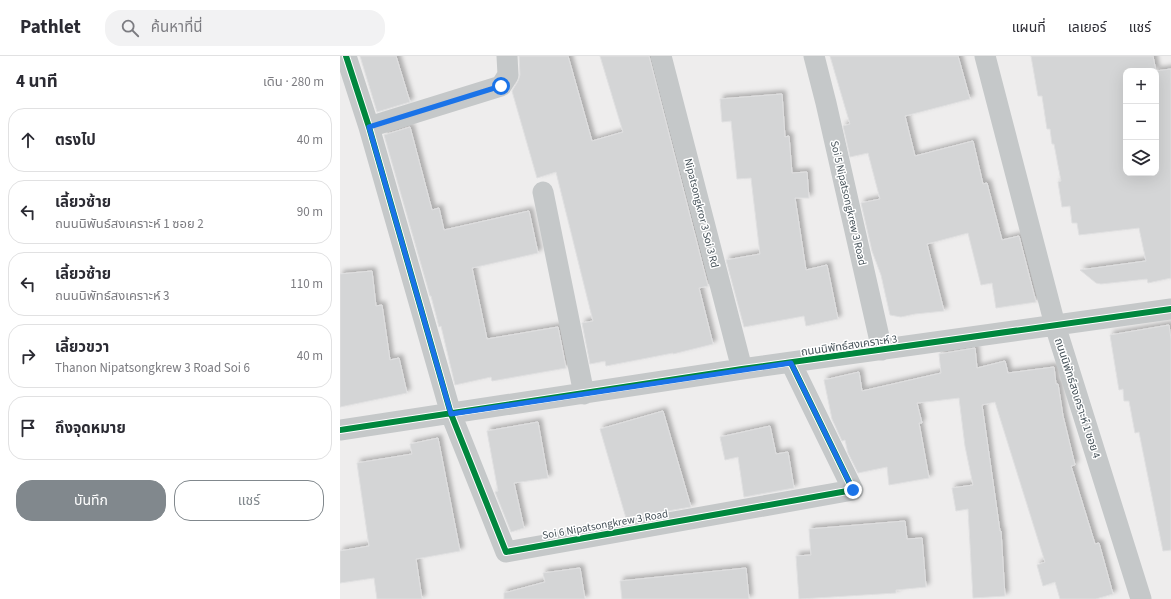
<!DOCTYPE html>
<html lang="th">
<meta charset="utf-8">
<style>
:root{--surface:#fff;--page:#f2f2f3;--text:#2b2b33;--muted:#7c7c81;--line:#e1e1e2;--accent:#81888d}
body{margin:0;font-family:"Source Sans 3","Noto Sans Thai",sans-serif;background:var(--page);color:var(--text)}
.controls{position:absolute;right:12px;top:12px;display:grid;overflow:hidden;border-radius:8px;box-shadow:0 4px 16px #0002}
.controls button{width:36px;height:36px;display:grid;place-items:center;padding:0;border:0;border-bottom:1px solid var(--line);background:var(--surface);color:var(--text);font:20px sans-serif}
.stop{position:absolute;width:12px;height:12px;margin:-9px;border:3px solid #1a73e8;border-radius:50%;background:#fff}
.stop.end{background:#1a73e8;border-color:#fff;box-shadow:0 1px 4px #0008}
.list{margin:0;padding:0;list-style:none}
h2{display:flex;justify-content:space-between;align-items:center;height:52px;margin:0;padding:0 16px;font-size:17px}
h2 small{font-size:13px;font-weight:400;color:var(--muted)}
.list li{display:grid;grid-template-columns:26px 1fr auto;gap:12px;align-items:center;box-sizing:border-box;height:64px;margin:0 8px 8px;padding:0 8px;border:1px solid var(--line);border-radius:16px}
.list b{display:block;font-size:15px;white-space:nowrap}
.list p{margin:0;font-size:13px;white-space:nowrap;color:var(--muted)}
.list em{font-size:13px;font-style:normal;color:var(--muted)}
.actions{display:flex;gap:8px;padding:12px 16px}
.actions a{flex:1;padding:9px 0;border:1px solid var(--accent);border-radius:16px;text-align:center;font-size:14px;color:var(--accent)}
.actions .main{background:var(--accent);color:#fff}
.icon{flex:none;width:22px;height:22px;fill:none;stroke:currentColor;stroke-width:2;stroke-linecap:round;stroke-linejoin:round}
.map{position:relative;flex:none;width:831px;height:543px;overflow:hidden}
header{display:flex;align-items:center;gap:24px;box-sizing:border-box;height:56px;padding:0 20px;background:var(--surface);border-bottom:1px solid var(--line)}
header strong{font-size:19px}
nav{display:flex;gap:22px;margin-inline-start:auto;font-size:14px}
.search{width:280px;height:36px;background:var(--page);display:flex;align-items:center;gap:10px;box-sizing:border-box;padding:0 14px;border-radius:16px;color:var(--muted);font-size:15px}
main{display:flex}
aside{flex:1;background:var(--surface)}
.map>svg:first-child{display:block}
</style>
<header>
<strong>Pathlet</strong>
<div class="search"><svg class="icon" aria-label="search" viewBox="0 0 24 24"><circle cx="10" cy="10" r="6"/><path d="M15 15l6 6"/></svg>ค้นหาที่นี่</div>
<nav><a>แผนที่</a><a>เลเยอร์</a><a>แชร์</a></nav>
</header>
<main>
<aside>
<h2>4 นาที<small>เดิน · 280 m</small></h2>
<ul class="list">
<li><svg class="icon" aria-label="ahead" viewBox="0 0 24 24"><path d="M12 20V5M6 11l6-6 6 6"/></svg><div><b>ตรงไป</b></div><em>40 m</em></li>
<li><svg class="icon" aria-label="left" viewBox="0 0 24 24"><path d="M17 20v-9H6M10 6l-5 5 5 5"/></svg><div><b>เลี้ยวซ้าย</b><p>ถนนนิพันธ์สงเคราะห์ 1 ซอย 2</p></div><em>90 m</em></li>
<li><svg class="icon" aria-label="left" viewBox="0 0 24 24"><path d="M17 20v-9H6M10 6l-5 5 5 5"/></svg><div><b>เลี้ยวซ้าย</b><p>ถนนนิพัทธ์สงเคราะห์ 3</p></div><em>110 m</em></li>
<li><svg class="icon" aria-label="right" viewBox="0 0 24 24"><path d="M7 20v-9h11M14 6l5 5-5 5"/></svg><div><b>เลี้ยวขวา</b><p>Thanon Nipatsongkrew 3 Road Soi 6</p></div><em>40 m</em></li>
<li><svg class="icon" aria-label="arrive" viewBox="0 0 24 24"><path d="M6 21V4h12l-3 4 3 4H6"/></svg><div><b>ถึงจุดหมาย</b></div></li>
</ul>
<div class="actions"><a class="main">บันทึก</a><a>แชร์</a></div>
</aside>
<div class="map">
<svg width="831" height="543" viewBox="0 0 831 543">
<defs>
<filter id="shadow"><feDropShadow dx="3.5" dy="-3.5" stdDeviation="2" flood-color="#0004"/></filter>
</defs>
<rect width="100%" height="100%" fill="#eeeded"/>
<path fill="#d4d5d6" stroke="#dfdfe0" filter="url(#shadow)" d="M20,0h36l14,46 -33,10z
M179,0h49l24,85 31,-9 -23,-76h49l59,230 -9,2 14,56 -40,10v-1l-67,13 -1,-5 -15,3 -8,-41 11,-2 -37,-149 -19,6 -25,-87 6,-10 2,-6z
M490,0h128l12,43 -65,17 10,40 58,-15 10,43 4,-1 15,57 17,-4 17,66 -40,6 -4,-25 -11,2 -13,-52 -41,11 17,67 -29,3 -14,3 -11,-2 -9,-40 -9,-24 -11,-48 19,-4 -12,-46 -18,4 -7,-31 7,-2z
M691,0h122l3,15h-30v102h30v-102l15,-2v209l-23,5 -1,-4 -46,5 -5,-1 -16,-13 66,-9 -7,-33 -60,7 -2,-12h-5l-2,-17 -8,1 -4,-25 3,-1 -7,-37h-2l-2,-15h-3l-5,-33h-4z
M442,38l3,43 4,-1 3,37 15,-1 2,26h-14l11,72 21,-5 11,54 -32,7 -2,-10 -60,11 -18,-67 34,-6 -9,-76 -14,1 -6,-58 -9,1 -2,-23z
M70,71l22,83 7,-2 5,22 85,-19 9,42 -66,15 15,71 71,-12 8,41 -74,13 -1,-4 -36,8 -14,-59 -2,1 -8,-31h-1l-46,-161z
M32,215l4,35 6,-1 8,55 9,-2 8,35 -67,14v-133z
M829,269l2,14v211l-8,1 -24,-119 -4,1 -6,-32h-5l-1,-12 -4,1 -9,-55z
M635,292l2,20 28,-7 3,12 46,-6 2,17h2l5,32 12,49 -4,1 24,78 4,-1 14,51 -17,5h-36l-5,-17 -12,4 -6,-21 8,-3 -50,-160 -13,3 18,126h1l4,65 -32,2 -5,-89 -12,2 -4,-23 21,-3 -8,-39 -6,-48 -42,5 5,20h-3l10,55 -40,7 -2,-18 -29,6 -10,-20 -3,-13 -3,1 -10,-22 -8,-39 35,-8 3,19 79,-18 -2,-19z
M323,355l28,96 -65,11 -26,-89z
M198,366l10,56 -34,5 10,45 -13,4 -16,-40 3,-1 -11,-60z
M430,370l6,28 12,-2 6,36 -50,9 -6,-40 -13,3 -5,-23z
M98,382l22,113 -44,8 6,40h-45l-3,-21 -34,5v-32l29,-5 -12,-83 55,-9 -2,-10z
M565,465l2,18 15,-1 4,49 -30,3v3l-97,6 -3,-43 15,-1 -2,-26z
M240,512l5,31h-81v-6l41,-11 -2,-9z
M406,512l3,31h-127l-2,-18z"/>
<g fill="none" stroke-linecap="round" stroke-linejoin="round">
<path stroke="#c5c8c9" stroke-width="21" d="M6,0l23,71 82,287 55,138 347,-62 -62,-127
M321,0l81,313
M474,0l12,47 56,247
M645,0l70,269 86,274
M29,71l132,-41 7,-11 -1,-19
M203,136l41,202
M0,374l402,-61 429,-60"/>
<g stroke="#fff" stroke-width="8">
<path id="cycleway" d="M6,0l23,71 82,287 55,138 347,-62 -62,-127
M0,374l402,-61 429,-60"/>
</g>
<use href="#cycleway" stroke="#00873e" stroke-width="6"/>
</g>
<g fill="none" stroke-linecap="round" stroke-linejoin="round">
<path stroke="#1a73e8" stroke-width="5" d="M161,30l-132,41 82,287 340,-51 62,127"/>
</g>
<g text-anchor="middle" stroke-width="3" stroke-linejoin="round" paint-order="stroke">
<g font-size="11" fill="#465259" stroke="#fff">
<text transform="translate(509 147) rotate(77)" y="4">Soi 5 Nipatsongkrew 3 Road</text>
<text transform="translate(362 157) rotate(76)" y="4">Nipatsongkror 3 Soi 3 Rd</text>
<text transform="translate(509 289) rotate(-8)" y="4">ถนนนิพัทธ์สงเคราะห์ 3</text>
<text transform="translate(738 342) rotate(72)" y="4">ถนนนิพัทธ์สงเคราะห์ 1 ซอย 4</text>
<text transform="translate(265 468) rotate(-10)" y="4">Soi 6 Nipatsongkrew 3 Road</text>
</g>
</g>
</svg>
<div class="controls">
<button>+</button>
<button>−</button>
<button><svg class="icon" aria-label="layers" viewBox="0 0 24 24"><path d="M12 4l9 5-9 5-9-5zM3 14l9 5 9-5"/></svg></button>
</div>
<div class="stop" style="left:161px;top:30px"></div>
<div class="stop end" style="left:513px;top:434px"></div>
</div>
</main>
